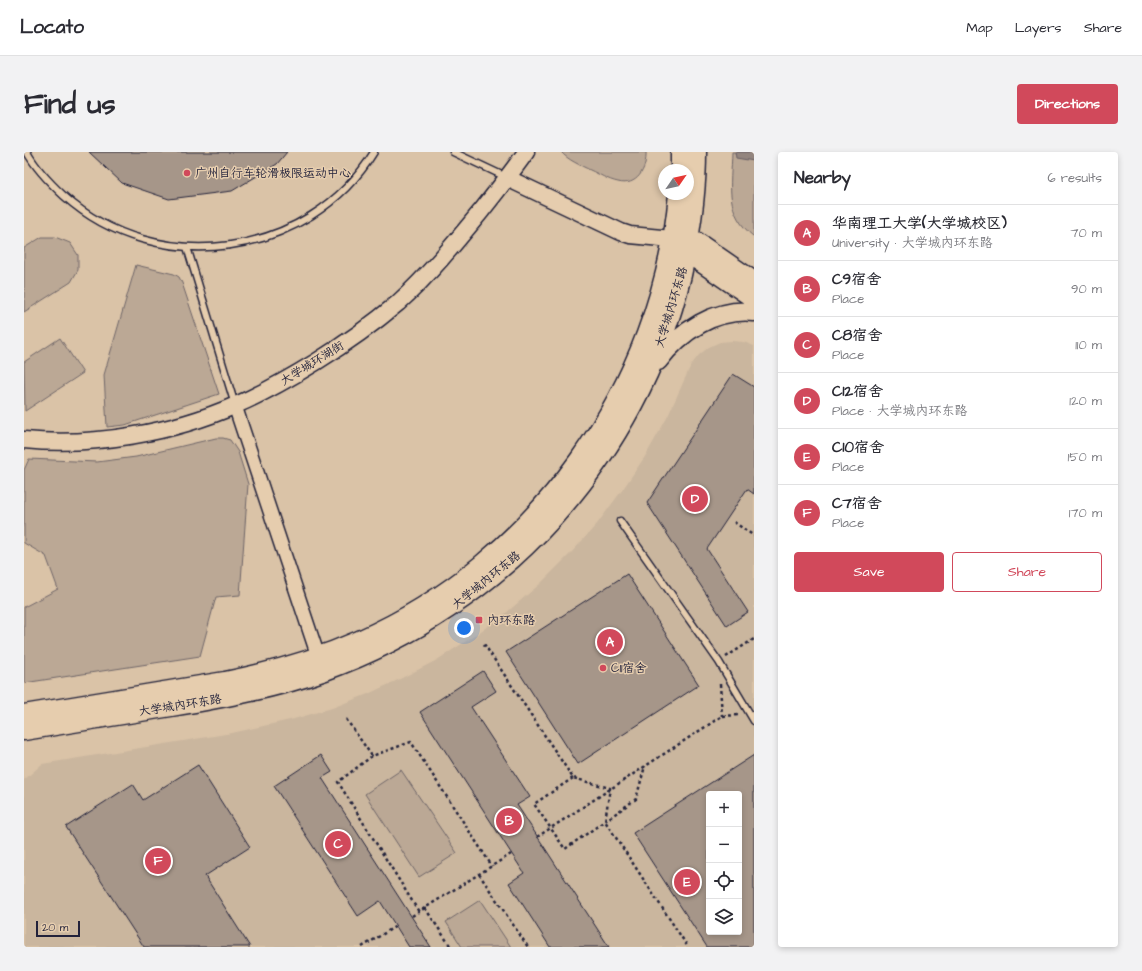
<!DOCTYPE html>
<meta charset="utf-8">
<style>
:root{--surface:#fff;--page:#f2f2f3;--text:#2b2b33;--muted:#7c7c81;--line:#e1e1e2;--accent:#d1495b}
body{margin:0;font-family:"Architects Daughter","LXGW WenKai TC",sans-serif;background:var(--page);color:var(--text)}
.controls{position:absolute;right:12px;bottom:12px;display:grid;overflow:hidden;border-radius:4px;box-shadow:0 2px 6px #0003}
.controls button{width:36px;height:36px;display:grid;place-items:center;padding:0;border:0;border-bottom:1px solid var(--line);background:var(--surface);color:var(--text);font:20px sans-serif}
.compass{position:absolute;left:634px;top:12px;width:36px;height:36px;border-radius:50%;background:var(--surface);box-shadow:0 2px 6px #0003;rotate:56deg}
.scale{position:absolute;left:12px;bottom:10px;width:44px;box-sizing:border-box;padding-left:4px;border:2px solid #22223b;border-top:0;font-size:11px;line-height:14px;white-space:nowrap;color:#22223b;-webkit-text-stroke:3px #e6cdae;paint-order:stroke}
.you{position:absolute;left:440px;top:476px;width:14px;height:14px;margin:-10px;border:3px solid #fff;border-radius:50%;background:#1a73e8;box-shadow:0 0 0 6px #1a73e833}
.badge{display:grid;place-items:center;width:26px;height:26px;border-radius:50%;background:var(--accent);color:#fff;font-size:13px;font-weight:700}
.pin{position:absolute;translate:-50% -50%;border:2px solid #fff;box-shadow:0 1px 4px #0006}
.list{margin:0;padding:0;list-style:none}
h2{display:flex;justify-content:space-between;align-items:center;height:52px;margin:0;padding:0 16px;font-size:17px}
h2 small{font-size:13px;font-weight:400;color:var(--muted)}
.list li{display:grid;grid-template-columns:26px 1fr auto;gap:12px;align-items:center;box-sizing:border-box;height:56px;padding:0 16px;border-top:1px solid var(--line)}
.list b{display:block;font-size:15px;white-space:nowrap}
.list p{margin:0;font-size:13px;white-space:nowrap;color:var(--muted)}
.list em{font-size:13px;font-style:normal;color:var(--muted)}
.actions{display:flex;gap:8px;padding:12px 16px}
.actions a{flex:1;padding:9px 0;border:1px solid var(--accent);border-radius:4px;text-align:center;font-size:14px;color:var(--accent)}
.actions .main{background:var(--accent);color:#fff}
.icon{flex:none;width:22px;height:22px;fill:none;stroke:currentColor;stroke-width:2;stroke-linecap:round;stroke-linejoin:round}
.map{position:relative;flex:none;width:730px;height:795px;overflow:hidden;border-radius:4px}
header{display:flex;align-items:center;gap:24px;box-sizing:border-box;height:56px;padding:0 20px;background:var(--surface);border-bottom:1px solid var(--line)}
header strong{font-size:19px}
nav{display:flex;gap:22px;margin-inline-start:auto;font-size:14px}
.intro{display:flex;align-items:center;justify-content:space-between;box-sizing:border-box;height:96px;padding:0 24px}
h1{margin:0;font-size:28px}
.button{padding:10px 18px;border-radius:4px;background:var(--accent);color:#fff;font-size:14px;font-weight:700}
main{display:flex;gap:24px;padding:0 24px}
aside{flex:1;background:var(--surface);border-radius:4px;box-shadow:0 2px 6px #0003}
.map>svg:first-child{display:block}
</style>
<header>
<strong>Locato</strong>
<nav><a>Map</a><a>Layers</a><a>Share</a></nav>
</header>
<div class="intro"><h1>Find us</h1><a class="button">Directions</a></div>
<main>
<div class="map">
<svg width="730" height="795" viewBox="0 0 730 795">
<rect width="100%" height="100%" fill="#dac3a7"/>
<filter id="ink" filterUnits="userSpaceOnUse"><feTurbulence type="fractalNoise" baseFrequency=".025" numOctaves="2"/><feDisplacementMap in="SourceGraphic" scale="8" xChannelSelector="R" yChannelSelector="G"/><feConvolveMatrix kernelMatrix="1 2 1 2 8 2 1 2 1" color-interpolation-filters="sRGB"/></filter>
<g filter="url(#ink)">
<path fill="#cab69e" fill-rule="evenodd" d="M708,189l12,1 10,4v601h-730v-167l18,-16 190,-31 62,-14 38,-11 36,-14 32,-15 37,-19 37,-24 32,-23 35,-30 30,-30 26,-29 26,-35 23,-34 22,-39 23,-51 8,-10 10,-8 11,-5zM685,642h30v138h-30z"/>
<path fill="#bba895" stroke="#6e6568" d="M537,0h85c1,17 -9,35 -28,30 -10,-2 -19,-8 -28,-12 -10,-5 -22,-10 -29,-18z
M708,0h22v85c-30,-25 -23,-50 -22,-85z
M18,85h13l15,6 8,12v15l-7,12 -47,30v-64z
M112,113l38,9 5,3 3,6 37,111 -94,31 -18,2 -3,-52z
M36,186l23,35 -58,38 -1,-49z
M192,286h7l7,2 8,12 10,32 -8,111 -24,2 -16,59 -176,27v-76l34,-18 -12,-33 -22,-13v-73l5,-11 68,3 39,-5z
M377,618l56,83 -38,24 -54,-83z
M456,748l31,47h-49l-16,-25z"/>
<path fill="#93857e" stroke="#665d63" d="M711,0h19v9l-18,-3z"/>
<path fill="#a69689" stroke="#22223b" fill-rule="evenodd" d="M65,0h198l-10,12 -45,27 -63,8 -47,-16z
M709,222l21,13v107l-7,-5 -40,60 41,63 -21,14 -80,-123z
M603,422l72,111 -121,79 -72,-112z
M459,519l13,20 -25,16 59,90 -13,8 92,142h-59l-41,-64 15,-10 -104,-161z
M297,603l11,17 -10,6 109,169h-22l-29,-46 -22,15 -84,-130z
M730,603v192h-47l-74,-114zM685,642h30v138h-30z
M174,613l52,82 -45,29 45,71h-106l-78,-120 67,-43 10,16z"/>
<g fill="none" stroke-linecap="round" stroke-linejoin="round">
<g stroke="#22223b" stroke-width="9">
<path id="service" d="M3,0c9,17 23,31 37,44 92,83 245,63 310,-44
M429,0l53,25
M163,95l48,158
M596,369l99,141 35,59"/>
</g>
<g stroke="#22223b" stroke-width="16">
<path id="minor" d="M211,254l83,250"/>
</g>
<g stroke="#22223b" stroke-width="19">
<path id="tertiary" d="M483,26l114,54 9,3 42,4
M0,288c68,7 149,-7 212,-35 28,-12 54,-27 80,-43 29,-18 56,-37 82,-59 31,-28 57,-60 84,-93 15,-19 30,-38 44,-58"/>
</g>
<g stroke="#22223b" stroke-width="21">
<path id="secondary" d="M656,18v-18
M655,86l11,-1 64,44
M655,93l8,8 67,46
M634,209c23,-30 57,-53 96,-49
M0,562l201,-33c46,-9 91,-22 134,-41 177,-78 302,-253 319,-446
M0,579c49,-8 98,-16 147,-24 52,-9 104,-18 154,-36 177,-63 314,-214 357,-396 9,-41 15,-82 15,-123"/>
</g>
<path stroke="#22223b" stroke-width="2.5" stroke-dasharray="3 3" stroke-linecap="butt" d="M710,370l20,14
M460,492l89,134 37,10 -5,33 83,126
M702,505l28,-18
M696,532l2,32
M322,567l26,37 39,-14 81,124
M348,604l-34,26 81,130
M549,626l-39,26 31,45 71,-50 9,-33
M513,685l185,-121 18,-1
M455,722l49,73
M401,756l26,39
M388,764l99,-62
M338,795l34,-21"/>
<use href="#service" stroke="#e6cdae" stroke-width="6"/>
<use href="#minor" stroke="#e6cdae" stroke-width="13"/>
<use href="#tertiary" stroke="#e6cdae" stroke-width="16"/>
<use href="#secondary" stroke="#e6cdae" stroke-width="18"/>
</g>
</g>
<g fill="#d1495b" stroke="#e6cdae" stroke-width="1.5">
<circle cx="163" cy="21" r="4"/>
<rect x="451" y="464" width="8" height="8" rx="2"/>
<circle cx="579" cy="516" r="4"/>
</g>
<g text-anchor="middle" stroke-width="3" stroke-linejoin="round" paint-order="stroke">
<g font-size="12" fill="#22223b" stroke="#e6cdae" text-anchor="start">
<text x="171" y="25">广州自行车轮滑极限运动中心</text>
<text x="463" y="472">内环东路</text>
<text x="587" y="520">C11宿舍</text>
</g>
<g font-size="12" fill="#22223b" stroke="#e6cdae">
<text transform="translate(647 155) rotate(-73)" y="4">大学城内环东路</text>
<text transform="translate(288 211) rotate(-32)" y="4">大学城环湖街</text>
<text transform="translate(462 428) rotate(-39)" y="4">大学城内环东路</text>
<text transform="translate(156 553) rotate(-9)" y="4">大学城内环东路</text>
</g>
</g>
</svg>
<div class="controls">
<button>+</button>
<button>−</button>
<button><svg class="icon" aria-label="locate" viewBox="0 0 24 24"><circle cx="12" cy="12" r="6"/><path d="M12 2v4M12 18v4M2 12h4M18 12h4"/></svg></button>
<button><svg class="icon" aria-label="layers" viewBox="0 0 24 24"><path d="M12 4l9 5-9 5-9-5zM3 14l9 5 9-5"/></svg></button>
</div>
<svg class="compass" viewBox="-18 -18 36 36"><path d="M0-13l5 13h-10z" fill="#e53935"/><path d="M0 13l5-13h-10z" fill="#7c7c81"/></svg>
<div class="scale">20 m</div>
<div class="you"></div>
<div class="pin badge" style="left:586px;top:490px">A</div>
<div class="pin badge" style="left:485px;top:669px">B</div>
<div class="pin badge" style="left:314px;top:692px">C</div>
<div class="pin badge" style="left:671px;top:347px">D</div>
<div class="pin badge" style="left:663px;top:730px">E</div>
<div class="pin badge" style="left:134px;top:709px">F</div>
</div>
<aside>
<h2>Nearby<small>6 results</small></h2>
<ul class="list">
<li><span class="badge">A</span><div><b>华南理工大学(大学城校区)</b><p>University · 大学城内环东路</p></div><em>70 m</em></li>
<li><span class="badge">B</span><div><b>C9宿舍</b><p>Place</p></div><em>90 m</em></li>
<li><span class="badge">C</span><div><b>C8宿舍</b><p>Place</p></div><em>110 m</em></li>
<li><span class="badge">D</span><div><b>C12宿舍</b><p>Place · 大学城内环东路</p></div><em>120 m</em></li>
<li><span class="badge">E</span><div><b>C10宿舍</b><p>Place</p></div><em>150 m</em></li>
<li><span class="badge">F</span><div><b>C7宿舍</b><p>Place</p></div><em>170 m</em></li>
</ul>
<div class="actions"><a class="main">Save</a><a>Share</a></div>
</aside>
</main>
